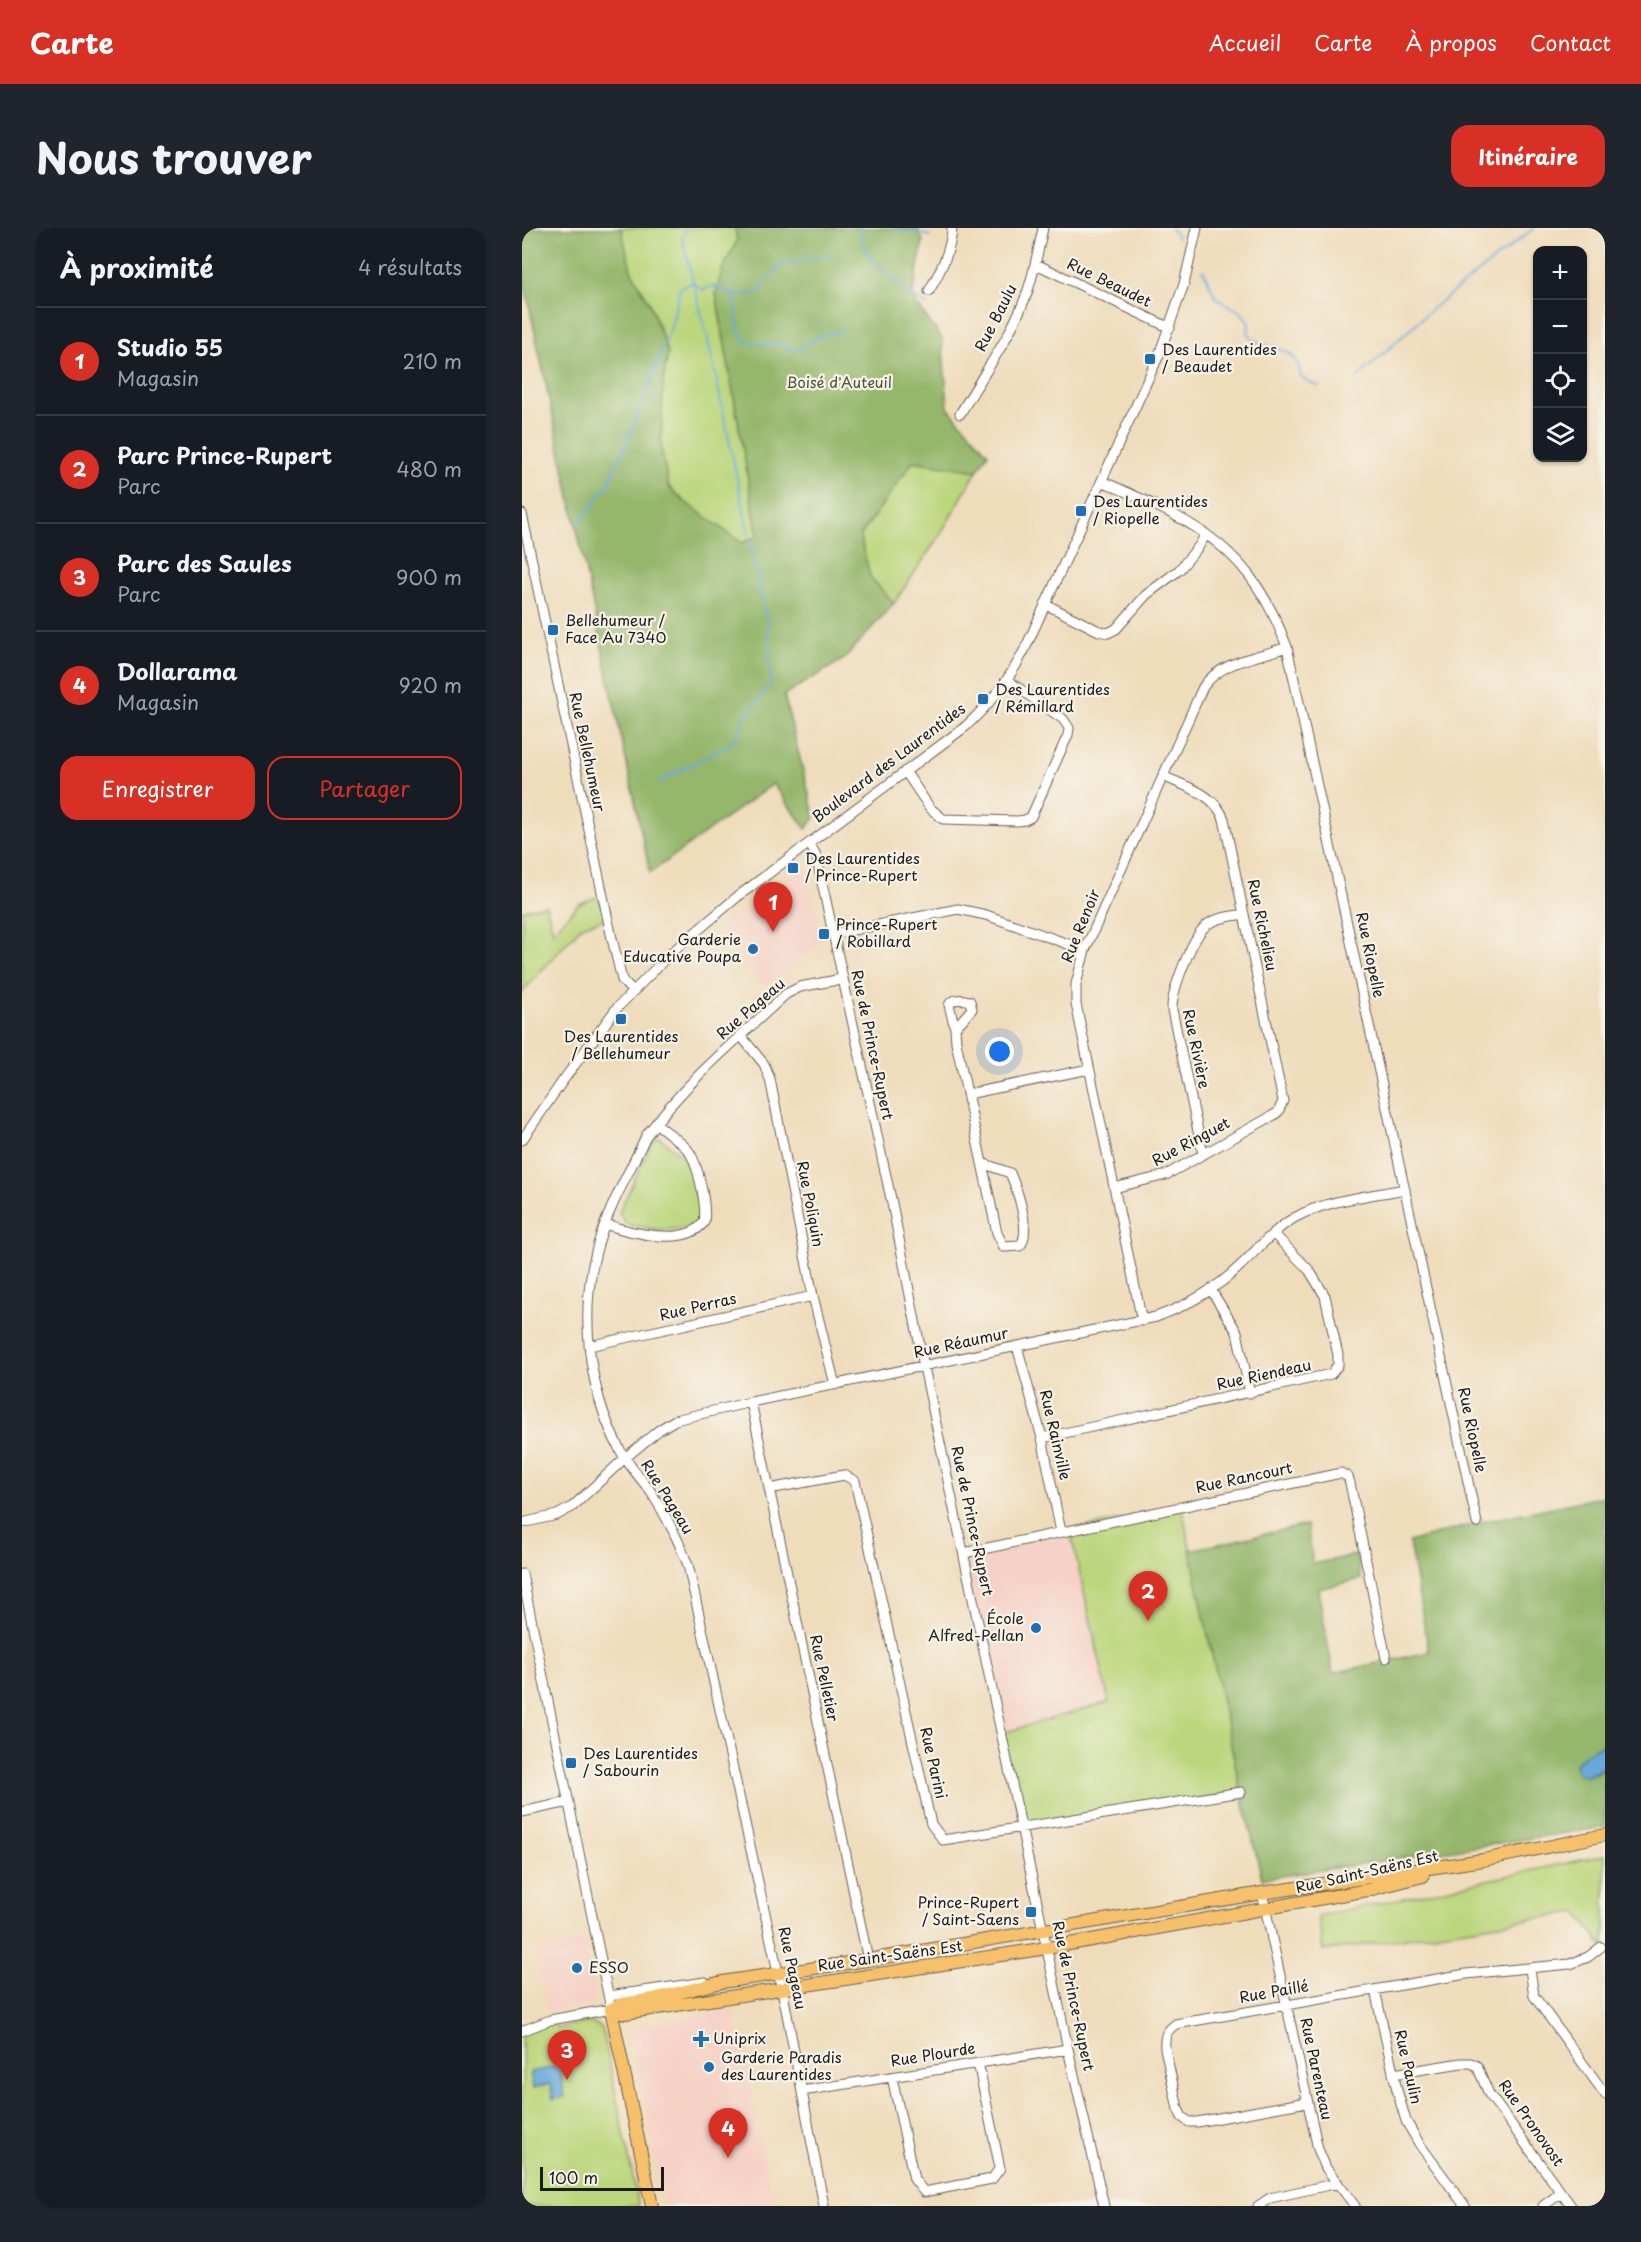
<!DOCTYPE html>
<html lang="fr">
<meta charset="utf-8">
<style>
:root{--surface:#171b24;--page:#20242c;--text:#f1f3f6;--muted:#9ea1a6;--line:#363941;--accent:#d93025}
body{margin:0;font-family:"Playpen Sans",sans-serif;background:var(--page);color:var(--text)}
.controls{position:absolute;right:18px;top:18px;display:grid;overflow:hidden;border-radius:12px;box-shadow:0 2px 4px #0004}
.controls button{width:54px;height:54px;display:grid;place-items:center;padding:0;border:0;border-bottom:2px solid var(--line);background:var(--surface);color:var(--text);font:30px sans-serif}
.scale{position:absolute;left:18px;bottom:15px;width:124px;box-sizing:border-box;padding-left:6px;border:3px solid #1c1c1c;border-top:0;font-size:16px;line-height:21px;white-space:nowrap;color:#1c1c1c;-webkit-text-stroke:4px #f7f3e8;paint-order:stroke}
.you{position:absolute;left:478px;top:824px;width:21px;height:21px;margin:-15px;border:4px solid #fff;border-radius:50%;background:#1a73e8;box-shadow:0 0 0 9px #1a73e833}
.badge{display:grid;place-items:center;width:39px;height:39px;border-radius:50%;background:var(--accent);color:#fff;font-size:20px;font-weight:700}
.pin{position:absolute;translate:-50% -50px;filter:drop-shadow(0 2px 3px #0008)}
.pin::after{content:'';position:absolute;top:32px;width:21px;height:18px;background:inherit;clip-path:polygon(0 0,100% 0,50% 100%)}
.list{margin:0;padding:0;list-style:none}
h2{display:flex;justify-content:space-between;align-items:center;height:78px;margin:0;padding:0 24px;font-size:26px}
h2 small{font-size:20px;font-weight:400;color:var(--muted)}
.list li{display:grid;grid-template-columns:39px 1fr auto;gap:18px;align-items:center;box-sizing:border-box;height:108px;padding:0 24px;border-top:2px solid var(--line)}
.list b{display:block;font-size:22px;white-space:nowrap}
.list p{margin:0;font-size:20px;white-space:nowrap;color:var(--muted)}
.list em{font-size:20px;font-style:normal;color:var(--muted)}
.actions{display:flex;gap:12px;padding:18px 24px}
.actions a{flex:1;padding:14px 0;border:2px solid var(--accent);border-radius:18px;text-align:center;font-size:21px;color:var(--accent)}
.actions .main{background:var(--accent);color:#fff}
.icon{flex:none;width:33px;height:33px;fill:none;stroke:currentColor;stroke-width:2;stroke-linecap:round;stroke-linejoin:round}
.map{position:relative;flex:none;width:1083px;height:1978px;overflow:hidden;border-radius:18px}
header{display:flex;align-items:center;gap:36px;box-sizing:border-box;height:84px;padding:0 30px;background:var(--accent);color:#fff}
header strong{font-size:28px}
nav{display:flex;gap:33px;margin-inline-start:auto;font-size:21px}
.intro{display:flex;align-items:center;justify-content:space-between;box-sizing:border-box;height:144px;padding:0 36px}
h1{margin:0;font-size:42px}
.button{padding:15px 27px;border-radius:18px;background:var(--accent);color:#fff;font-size:21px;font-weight:700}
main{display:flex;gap:36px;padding:0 36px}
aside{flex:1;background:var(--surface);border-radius:18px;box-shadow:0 2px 4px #0004}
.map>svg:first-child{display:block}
</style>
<header>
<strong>Carte</strong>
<nav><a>Accueil</a><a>Carte</a><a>À propos</a><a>Contact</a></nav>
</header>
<div class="intro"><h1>Nous trouver</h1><a class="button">Itinéraire</a></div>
<main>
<aside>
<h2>À proximité<small>4 résultats</small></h2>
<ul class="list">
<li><span class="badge">1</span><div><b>Studio 55</b><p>Magasin</p></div><em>210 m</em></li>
<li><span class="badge">2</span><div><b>Parc Prince-Rupert</b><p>Parc</p></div><em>480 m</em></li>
<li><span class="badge">3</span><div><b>Parc des Saules</b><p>Parc</p></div><em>900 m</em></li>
<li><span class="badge">4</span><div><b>Dollarama</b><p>Magasin</p></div><em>920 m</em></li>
</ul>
<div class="actions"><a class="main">Enregistrer</a><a>Partager</a></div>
</aside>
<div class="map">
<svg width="1083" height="1978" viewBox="0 0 1083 1978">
<rect width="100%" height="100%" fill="#f7f3e8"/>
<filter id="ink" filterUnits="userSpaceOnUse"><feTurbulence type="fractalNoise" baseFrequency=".0167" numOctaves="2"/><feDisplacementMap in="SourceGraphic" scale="12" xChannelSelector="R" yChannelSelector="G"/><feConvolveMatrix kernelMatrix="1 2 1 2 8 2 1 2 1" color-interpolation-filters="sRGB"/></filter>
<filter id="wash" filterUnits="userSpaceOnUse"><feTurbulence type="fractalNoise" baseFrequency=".008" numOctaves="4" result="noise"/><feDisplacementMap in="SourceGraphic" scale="24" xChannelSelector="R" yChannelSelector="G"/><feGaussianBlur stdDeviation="1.35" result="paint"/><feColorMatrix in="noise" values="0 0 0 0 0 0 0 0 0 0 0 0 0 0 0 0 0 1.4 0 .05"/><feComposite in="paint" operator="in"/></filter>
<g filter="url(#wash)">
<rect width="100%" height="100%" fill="#efdcbb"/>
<path fill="#f6d1c5" d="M282,639l20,73 -58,46 -48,-58z
M548,1302l39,173 -107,30 -37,-179z
M63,1712l11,58 -8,6 -40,9 -12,-64z
M212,1781l40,197h-110l-34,-173 6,-7z"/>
<path fill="#bbd67c" stroke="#6c794c" stroke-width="1.5" d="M99,0h114l2,13 -15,29 -6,24 42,242 -16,7 -57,-41 -16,-15 -8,-38 2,-66 5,-30 -18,-49 -19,-34z
M391,233l64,10 -37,64 -46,68 -24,-26 -10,-41z
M77,668l5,23 -22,7 -60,66v-82l24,-5 7,26 26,-27z
M138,910l29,23 12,54 -5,9 -9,4 -29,2 -32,-6 -7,-12 31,-65 4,-7z
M660,1280l59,284 -219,35 -20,-94 107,-31 -39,-172z
M1083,1627v94l-28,-37 -254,39 -5,-35z
M28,1792l7,8 33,-6 12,6 37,178h-117v-175z"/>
<path fill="#94b76c" stroke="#586a44" stroke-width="1.5" d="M0,0h99l10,42 19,34 18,49 -5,30 -2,66 8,38 16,15 57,41 16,-7 -42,-242 6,-24 15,-29 -2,-13h183l5,14 -11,55 30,42 6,69 40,45 -11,18 -64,-10 -53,75 10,41 24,26 -50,56 -60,36 31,123 -9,11 -33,-45 -123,89 -128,-601z
M1083,1268v247l-20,11 10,20 10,-7v60l-343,52 -21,-87 -51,-242 117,-25 6,39 43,-9 5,24 -43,10 15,84 96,-21 -20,-110 68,-19z"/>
<path fill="#67a8da" stroke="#42627b" stroke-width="1.5" d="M1083,1515v24c-11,7 -28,17 -30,-2l10,-11z
M37,1838l6,31 -12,2 -3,-15 -17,4 -3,-16z"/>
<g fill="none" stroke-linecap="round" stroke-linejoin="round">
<path stroke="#67a8da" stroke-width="2" d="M339,0c2,26 11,31 28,48 12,11 24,21 38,29
M371,0l37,8
M649,0l7,10
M681,42l13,28 25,14 8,11 -1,9 4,7c14,10 36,6 45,24 3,4 2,9 4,14l11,7 7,2
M174,57l7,5 9,-4 21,8c7,13 1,27 7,40 7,15 27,8 39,10 7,2 14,8 22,5 6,-3 8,-9 15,-12 9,-3 18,-3 27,-7
M212,66l7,1 20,-2 1,-8 21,-22 50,-7
M835,150l76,-70 101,-80
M56,297l29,-39 23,-51 41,-108 9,-39 14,-6
M137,554l74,-40 14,-28 24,-30 -3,-59 -60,-285 -26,-102 4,-10"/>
</g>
</g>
<g filter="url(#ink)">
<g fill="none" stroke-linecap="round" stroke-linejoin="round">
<g stroke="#665f54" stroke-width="11">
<path id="minor" d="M514,36l134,64
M407,63c11,-19 22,-40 23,-63
M438,186c22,-38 50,-76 66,-118 8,-22 12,-45 17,-68
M580,253c93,42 147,63 185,166l190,876
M0,286l89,420 11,46 10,11
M523,376l54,27 9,2 8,-4 30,-34 33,-25 20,-24 7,-12
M383,543l25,37 13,11 75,2 7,-1 6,-3 37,-82 1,-7 -6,-9 -56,-39
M287,615l7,12 77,353 31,159 144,682 36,157
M311,706l125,-25 28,6 99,35
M433,800l17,-19 -2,-8c-7,-2 -18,-3 -21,4l6,23 1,14 41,191 7,14 16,-1c12,-14 -3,-57 -10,-73l-28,-10
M219,808l23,28 6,15 43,217 22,89
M446,866l121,-25
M0,912l40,-58 54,-73 54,-55 67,-57 228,-170c25,-23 45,-48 60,-78l134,-294 25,-71 13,-56
M681,926l-31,-144c-1,-18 21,-76 36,-86 10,-7 25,-8 36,-10
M592,960l52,-13 108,-60 4,-3 5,-11 -59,-282c-10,-26 -38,-32 -61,-43
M83,996c24,8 81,24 99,-2 3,-16 -6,-59 -16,-72 -9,-10 -22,-18 -32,-27
M689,1062l26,42 13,61
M620,1093l-66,-317v-20l9,-34 118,-263c19,-27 54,-29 84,-40
M67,1118l224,-50
M495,1118l25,92 19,94
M229,1174l117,558
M520,1210l289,-64 7,-9v-10l-13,-59 -16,-26 -36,-37
M247,1261l75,-14 11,6 76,343 12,16 298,-48
M0,1295l35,-8 15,-8 53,-49 34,-28 16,-10 76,-18 405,-85c30,-11 60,-28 83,-50 18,-17 33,-36 55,-49 32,-18 75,-22 111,-29
M442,1325l377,-80 7,4 2,6 36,175
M0,1346l89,435 -61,11 -28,11
M0,1584l47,-10
M740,1665l56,256 8,19 29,38
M1008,1741l4,27 71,98
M853,1762l22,100 9,31 14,24 45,61
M87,1768l96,-14
M871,1846l68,-11h10l6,3 12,28 82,112
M370,1849l22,102 10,13 68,-13 8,-11 -22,-105
M280,1863l266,-42
M785,1874l-110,20h-8l-7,-5 -4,-8 -13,-61c-1,-12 1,-17 11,-24l290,-50 104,-10 18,-7 13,-10
M302,1978l-39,-202 -97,-439c-10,-26 -22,-50 -37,-73 -11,-15 -24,-28 -32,-44 -32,-61 -40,-138 -21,-204 11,-38 32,-73 48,-108 39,-54 92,-97 140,-142l14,-7 42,-8
M736,1978l12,-8 68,-15
M1021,1978l18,-13"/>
</g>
<g stroke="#665f54" stroke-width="14">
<path id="major" d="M89,1781l11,-5 31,-5 69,-17 146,-22 394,-67 221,-33 122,-25
M89,1781l14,4 422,-65 321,-58 55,-14
M89,1781l41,197"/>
</g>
<use href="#minor" stroke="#fff" stroke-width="9"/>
<use href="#major" stroke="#f7c06b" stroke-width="12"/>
</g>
</g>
<g fill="#1f6fb2" stroke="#f7f3e8" stroke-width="2">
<rect x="622" y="125" width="12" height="12" rx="3"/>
<rect x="553" y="277" width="12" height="12" rx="3"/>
<rect x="25" y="396" width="12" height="12" rx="3"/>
<rect x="455" y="465" width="12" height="12" rx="3"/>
<rect x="265" y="634" width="12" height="12" rx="3"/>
<rect x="296" y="700" width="12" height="12" rx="3"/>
<circle cx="231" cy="721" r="6"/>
<rect x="93" y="785" width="12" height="12" rx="3"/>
<circle cx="514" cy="1400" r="6"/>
<rect x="43" y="1529" width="12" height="12" rx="3"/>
<rect x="503" y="1678" width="12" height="12" rx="3"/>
<circle cx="55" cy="1740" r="6"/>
<path d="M176 1802h6v6h6v6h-6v6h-6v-6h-6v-6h6z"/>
<circle cx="187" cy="1839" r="6"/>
</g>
<g text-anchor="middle" stroke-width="4.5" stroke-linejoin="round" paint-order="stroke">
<g font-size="15" fill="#1c1c1c" stroke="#f7f3e8">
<text transform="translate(587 55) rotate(26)" y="5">Rue Beaudet</text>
<text transform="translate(474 90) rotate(-63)" y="5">Rue Baulu</text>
<text transform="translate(65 524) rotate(78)" y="5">Rue Bellehumeur</text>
<text transform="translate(367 535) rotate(-37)" y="5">Boulevard des Laurentides</text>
<text transform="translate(740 697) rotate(78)" y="5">Rue Richelieu</text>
<text transform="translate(559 698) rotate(-68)" y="5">Rue Renoir</text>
<text transform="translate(848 727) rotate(78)" y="5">Rue Riopelle</text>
<text transform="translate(229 781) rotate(-41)" y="5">Rue Pageau</text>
<text transform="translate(350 817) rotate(78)" y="5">Rue de Prince-Rupert</text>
<text transform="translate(674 821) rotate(78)" y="5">Rue Rivière</text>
<text transform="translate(669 914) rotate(-28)" y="5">Rue Ringuet</text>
<text transform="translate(288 976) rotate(79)" y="5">Rue Poliquin</text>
<text transform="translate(176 1079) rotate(-13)" y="5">Rue Perras</text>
<text transform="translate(439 1115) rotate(-12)" y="5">Rue Réaumur</text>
<text transform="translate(742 1147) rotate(-12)" y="5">Rue Riendeau</text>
<text transform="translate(950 1202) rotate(78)" y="5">Rue Riopelle</text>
<text transform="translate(533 1207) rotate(77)" y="5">Rue Rainville</text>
<text transform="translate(722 1250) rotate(-12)" y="5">Rue Rancourt</text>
<text transform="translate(145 1269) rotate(58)" y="5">Rue Pageau</text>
<text transform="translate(450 1293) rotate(78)" y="5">Rue de Prince-Rupert</text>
<text transform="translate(302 1450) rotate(78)" y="5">Rue Pelletier</text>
<text transform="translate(411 1535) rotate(77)" y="5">Rue Parini</text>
<text transform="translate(845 1644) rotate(-13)" y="5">Rue Saint-Saëns Est</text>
<text transform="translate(368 1728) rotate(-8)" y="5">Rue Saint-Saëns Est</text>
<text transform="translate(270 1740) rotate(78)" y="5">Rue Pageau</text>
<text transform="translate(752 1764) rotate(-10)" y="5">Rue Paillé</text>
<text transform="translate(551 1768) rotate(78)" y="5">Rue de Prince-Rupert</text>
<text transform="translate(411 1827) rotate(-9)" y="5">Rue Plourde</text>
<text transform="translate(886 1839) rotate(77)" y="5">Rue Paulin</text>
<text transform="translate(794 1841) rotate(78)" y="5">Rue Parenteau</text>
<text transform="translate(1009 1895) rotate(55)" y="5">Rue Pronovost</text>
</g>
<g font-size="15" fill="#1c1c1c" stroke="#f7f3e8" text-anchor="start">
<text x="640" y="127">Des Laurentides<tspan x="640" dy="17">/ Beaudet</tspan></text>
<text x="571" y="279">Des Laurentides<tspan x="571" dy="17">/ Riopelle</tspan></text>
<text x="43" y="398">Bellehumeur /<tspan x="43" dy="17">Face Au 7340</tspan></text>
<text x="473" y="467">Des Laurentides<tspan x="473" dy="17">/ Rémillard</tspan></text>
<text x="283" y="636">Des Laurentides<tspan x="283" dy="17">/ Prince-Rupert</tspan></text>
<text x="314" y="702">Prince-Rupert<tspan x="314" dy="17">/ Robillard</tspan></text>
<text x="219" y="717" text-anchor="end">Garderie<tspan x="219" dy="17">Educative Poupa</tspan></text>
<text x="99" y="814" text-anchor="middle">Des Laurentides<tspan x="99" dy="17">/ Bellehumeur</tspan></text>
<text x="502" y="1396" text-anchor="end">École<tspan x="502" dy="17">Alfred-Pellan</tspan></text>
<text x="61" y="1531">Des Laurentides<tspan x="61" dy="17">/ Sabourin</tspan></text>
<text x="497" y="1680" text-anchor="end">Prince-Rupert<tspan x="497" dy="17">/ Saint-Saens</tspan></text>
<text x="67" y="1745">ESSO</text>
<text x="191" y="1816">Uniprix</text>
<text x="199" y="1835">Garderie Paradis<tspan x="199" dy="17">des Laurentides</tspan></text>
</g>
<g font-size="15" fill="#4c5439" stroke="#f7f3e8">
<text x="317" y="160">Boisé d'Auteuil</text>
</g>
</g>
</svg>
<div class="controls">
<button>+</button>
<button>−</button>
<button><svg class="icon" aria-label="locate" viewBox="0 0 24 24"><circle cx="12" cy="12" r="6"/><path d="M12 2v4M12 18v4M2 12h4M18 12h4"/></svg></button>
<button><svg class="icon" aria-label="layers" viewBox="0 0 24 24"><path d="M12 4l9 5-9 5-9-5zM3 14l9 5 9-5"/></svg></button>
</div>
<div class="scale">100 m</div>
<div class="you"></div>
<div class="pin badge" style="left:251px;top:704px">1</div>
<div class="pin badge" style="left:626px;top:1393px">2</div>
<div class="pin badge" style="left:45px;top:1852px">3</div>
<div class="pin badge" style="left:206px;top:1930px">4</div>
</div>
</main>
